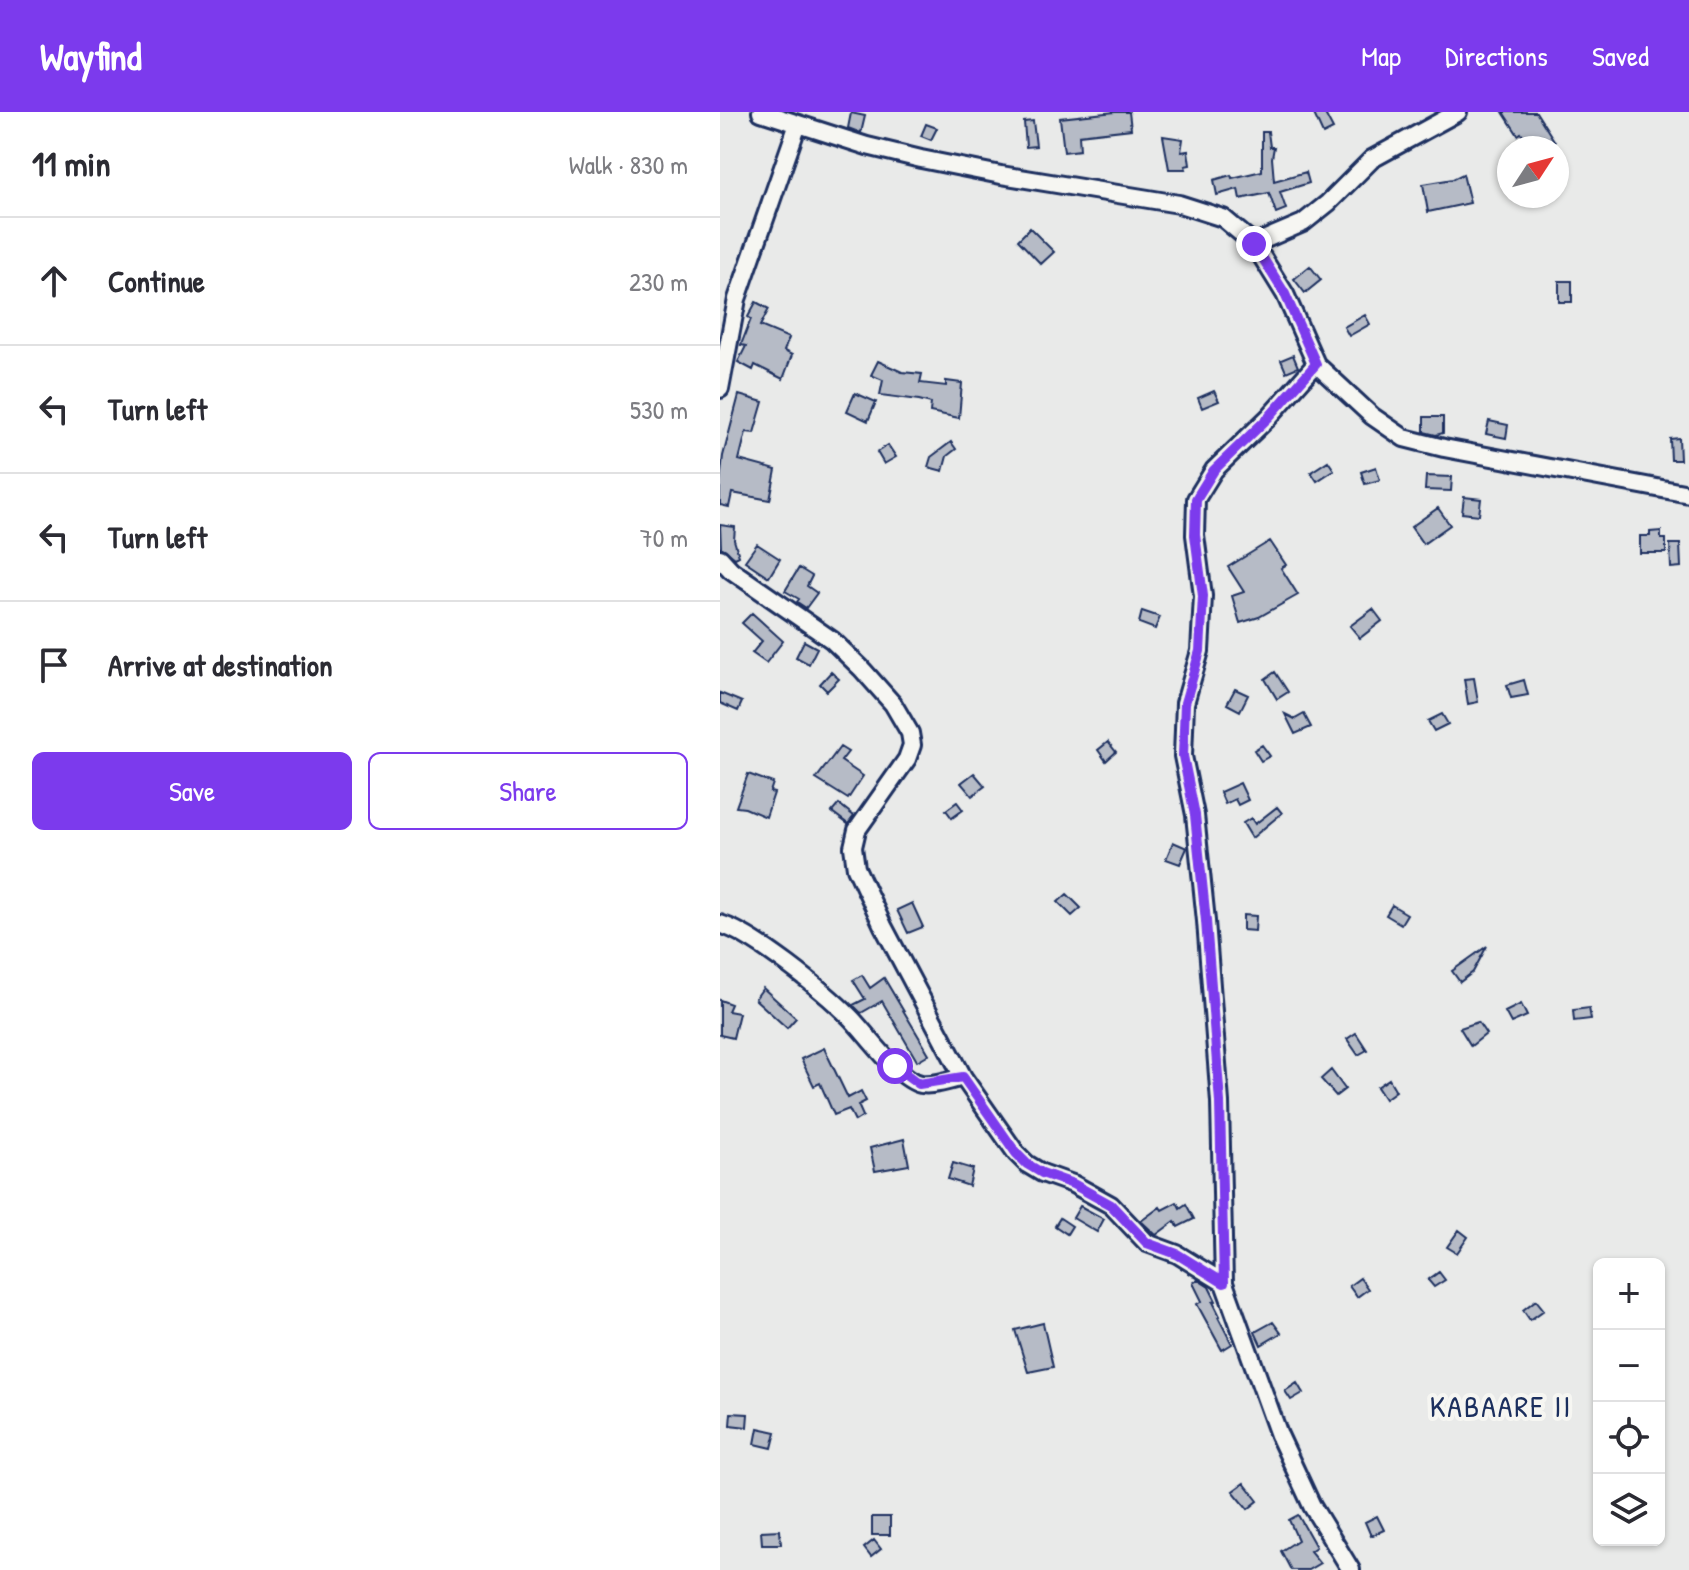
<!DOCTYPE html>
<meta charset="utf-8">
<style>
:root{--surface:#fff;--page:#f2f2f3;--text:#2b2b33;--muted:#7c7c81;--line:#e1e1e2;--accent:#7c3aed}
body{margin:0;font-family:"Patrick Hand",sans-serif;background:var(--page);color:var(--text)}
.controls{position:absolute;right:24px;bottom:24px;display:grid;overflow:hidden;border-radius:12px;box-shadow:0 2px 6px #0004}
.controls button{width:72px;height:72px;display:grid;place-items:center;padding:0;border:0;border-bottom:2px solid var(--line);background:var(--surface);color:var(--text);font:40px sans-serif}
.compass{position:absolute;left:777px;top:24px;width:72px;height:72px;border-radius:50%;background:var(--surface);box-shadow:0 2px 6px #0004;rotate:54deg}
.stop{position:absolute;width:24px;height:24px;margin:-18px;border:6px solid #7c3aed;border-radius:50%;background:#fff}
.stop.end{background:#7c3aed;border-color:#fff;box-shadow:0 2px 8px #0008}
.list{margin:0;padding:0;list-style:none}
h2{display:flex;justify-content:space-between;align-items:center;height:104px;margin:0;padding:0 32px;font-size:34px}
h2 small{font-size:26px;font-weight:400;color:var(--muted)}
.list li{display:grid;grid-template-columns:52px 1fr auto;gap:24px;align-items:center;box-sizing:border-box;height:128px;padding:0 32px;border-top:2px solid var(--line)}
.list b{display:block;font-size:30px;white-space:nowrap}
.list em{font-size:26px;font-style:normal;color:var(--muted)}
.actions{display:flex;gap:16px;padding:24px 32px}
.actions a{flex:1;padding:18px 0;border:2px solid var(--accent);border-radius:12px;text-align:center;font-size:28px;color:var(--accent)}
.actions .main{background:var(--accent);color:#fff}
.icon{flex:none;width:44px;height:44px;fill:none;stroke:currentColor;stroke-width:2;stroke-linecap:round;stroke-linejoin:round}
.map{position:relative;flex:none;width:969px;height:1458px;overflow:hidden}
header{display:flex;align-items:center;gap:48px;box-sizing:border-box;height:112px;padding:0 40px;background:var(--accent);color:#fff}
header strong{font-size:38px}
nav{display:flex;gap:44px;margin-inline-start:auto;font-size:28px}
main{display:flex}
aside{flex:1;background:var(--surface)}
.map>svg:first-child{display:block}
</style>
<header>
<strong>Wayfind</strong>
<nav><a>Map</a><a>Directions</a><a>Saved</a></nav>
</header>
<main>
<aside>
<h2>11 min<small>Walk · 830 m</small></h2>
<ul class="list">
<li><svg class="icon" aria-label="ahead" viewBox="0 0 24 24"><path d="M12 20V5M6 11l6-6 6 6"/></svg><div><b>Continue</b></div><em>230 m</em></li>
<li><svg class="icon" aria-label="left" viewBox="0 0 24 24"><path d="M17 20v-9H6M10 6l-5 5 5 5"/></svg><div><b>Turn left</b></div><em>530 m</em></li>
<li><svg class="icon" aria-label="left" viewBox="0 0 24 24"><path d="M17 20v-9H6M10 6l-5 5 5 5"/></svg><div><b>Turn left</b></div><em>70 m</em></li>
<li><svg class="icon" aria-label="arrive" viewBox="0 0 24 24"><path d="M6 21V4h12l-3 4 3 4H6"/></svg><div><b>Arrive at destination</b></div></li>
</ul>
<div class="actions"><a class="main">Save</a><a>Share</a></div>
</aside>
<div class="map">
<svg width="969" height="1458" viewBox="0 0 969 1458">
<rect width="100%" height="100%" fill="#e9eae9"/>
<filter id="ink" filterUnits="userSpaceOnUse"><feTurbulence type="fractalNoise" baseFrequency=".0125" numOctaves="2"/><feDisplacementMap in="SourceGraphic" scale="16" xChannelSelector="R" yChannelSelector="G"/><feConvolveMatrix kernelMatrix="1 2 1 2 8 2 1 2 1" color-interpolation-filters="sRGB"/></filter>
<g filter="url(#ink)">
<path fill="#b6bbc6" stroke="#1b2f5e" stroke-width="2" d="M395,0h14l2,17 -52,6 1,15 -16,2 -4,-34z
M593,0h11l9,17 -10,5z
M783,0h33l19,30 -8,5 -4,-7 -13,8 -9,-15 -3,2z
M131,1l14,3 -4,17 -13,-5z
M313,9l3,25 -10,1 -2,-25z
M206,12l11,4 -6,12 -10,-4z
M542,20h6l2,15h4l-2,11 2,23 32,-9 3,11 -29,9 6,17 -10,4 -7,-20 -29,6 -2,-10 -21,6 -3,-15 17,-5 1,3 30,-7z
M443,24l20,3 -2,13 7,-1 2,14 -5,1 1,3h-17z
M743,62l7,29 -42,9 -5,-28 30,-5z
M310,116l24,24 -13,12 -23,-24z
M590,154l11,14 -16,13 -11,-14z
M839,169h13v21h-13z
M36,190l13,7 -9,17 29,12 -5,13 8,4 -9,24 -28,-14 -2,5 -15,-8 8,-16 -5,-1 10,-26 -3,-2z
M645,203l5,9 -21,12 -5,-9z
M573,243l5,12 -12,5 -5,-12z
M158,249l24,11 20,2 -2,9 26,3v-5l16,2 -3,35 -29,-6 1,-9 -12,-3 -39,-5 3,-15 -12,-5z
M494,279l5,10 -17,7 -4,-10z
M135,281l21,9 -8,19 -21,-10z
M19,283l24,7 -9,31 -8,-1 -7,28 37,10 -6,30 -38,-7 -3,14 -9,-2v-23l3,-26z
M704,305h19v16l-7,2 -12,-3z
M769,309l19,4 -2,13 -20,-4z
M959,326l1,22h-9l-1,-21z
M231,330l5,7 -9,7 -4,15 -15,-4 3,-10z
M168,333l8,12 -12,7 -7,-12z
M608,349l6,9 -17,11 -6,-9z
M656,355l4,13 -15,4 -4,-12z
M706,364l26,1 -1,14 -26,-1z
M744,385l17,2 -2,16 -17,-2z
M718,396l12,17 -27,19 -12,-17z
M0,413l15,2 -1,13 5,16 -4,2 -14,-11z
M941,419v8h5v14h-26v-17h10v-4z
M550,429l16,24 -5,3 17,27 -39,22 -19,6 -8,-27 12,-4 -16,-25z
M37,432l23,15 -11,18 -24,-16z
M950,432h10l1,23 -10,1z
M79,456l13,8 -5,10 10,7 -11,15 -9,-6 2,-3 -14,-8z
M653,497l9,12 -22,17 -10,-12z
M422,499l18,6 -5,12 -16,-6z
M32,501l31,28 -17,22 -14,-10 10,-12 -20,-18z
M84,529l13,7 -8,16 -13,-7z
M111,560l8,7 -12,12 -7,-7z
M555,560l13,20 -11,7 -12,-20z
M754,566l4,24 -10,2 -4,-25z
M804,568l4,15 -17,3 -4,-13z
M515,577l13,6 -8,16 -13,-7z
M0,581l22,9 -4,9 -18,-8z
M565,602l10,5 9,-5 7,13 -16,7z
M722,602l6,10 -14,7 -6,-10z
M388,630l8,10 -10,9 -8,-11z
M542,633l8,11 -9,5 -7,-11z
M120,635l8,5 -7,9 22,15 -15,23 -32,-20z
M254,661l11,13 -13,10 -11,-13z
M28,662l25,9 -3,9 4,1 -8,24 -21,-9 -9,-1z
M520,671l8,17 -10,5 -3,-6 -10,5 -5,-12z
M237,690l6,8 -11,8 -6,-8z
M119,692l15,12 -6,8 -16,-12z
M557,695l5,6 -30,25 -9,-15 8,-5 4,6z
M453,730l14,6 -7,16 -14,-5z
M347,782l14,14 -9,8 -14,-14z
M192,791l11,24 -15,6 -11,-23z
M672,793l15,9 -6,10 -15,-9z
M523,803l13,1 -1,15 -12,-1z
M767,834l-14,26 -13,10 -8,-11z
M142,863l8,13 14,-10 45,76 -12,7 -35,-60 -21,12 -8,-8 12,-6 -12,-19z
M43,876l33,30 -9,10 -32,-29z
M0,888l11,4 -3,7 11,2 -6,25 -13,-3z
M801,892l6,12 -16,7 -6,-11z
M869,896l2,11 -17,2 -1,-11z
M758,910l8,12 -15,12 -11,-18z
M636,921l11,17 -9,5 -11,-16z
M104,936l24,50 13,-7 5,10 -8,4 5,11 -8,5 -6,-12 -15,6 -14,-32 -6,3 -13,-27z
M611,958l14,19 -9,7 -15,-17z
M669,967l7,12 -11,8 -8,-12z
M184,1027l5,26 -34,6 -5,-23z
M233,1051l20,6 -4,17 -21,-7z
M457,1090l3,6 6,-4 8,15 -16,8 -3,-6 -19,14 -15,-14 19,-14 2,3z
M360,1094l24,13 -7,13 -24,-14z
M340,1106l12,8 -5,8 -12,-8z
M739,1118l9,7 -11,16 -10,-6z
M719,1160l6,8 -11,7 -6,-7z
M640,1166l8,11 -11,8 -8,-11z
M478,1168l11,7 7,14 -3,1 7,14 -2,1 14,27 -10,6 -25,-46 5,-3 -9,-18z
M816,1188l8,10 -14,10 -7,-10z
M553,1210l8,11 -20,12 -6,-13z
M323,1211l10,44 -25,5 -13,-42z
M577,1271l6,10 -12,7 -6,-9z
M11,1301l17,1 -1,13 -17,-2z
M38,1316l18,4 -4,16 -17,-4z
M524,1371l14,18 -10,8 -15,-18z
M578,1403l18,32 -6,4 10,12 -12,7h-17l-10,-19 17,-11 -9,-20z
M657,1404l7,14 -13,6 -6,-14z
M152,1405h18v18h-18z
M60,1418l1,14h-19l-1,-13z
M154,1428l7,9 -10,8 -7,-9z"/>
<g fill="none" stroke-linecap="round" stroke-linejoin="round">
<g stroke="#1b2f5e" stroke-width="22">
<path id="minor" d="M41,0l106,34 54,13 80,16 178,29 44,14 31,26 31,50 31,70 56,52 32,22 40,10 245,46
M534,132l49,-21 25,-20 44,-44 86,-47
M596,252l-47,53 -55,53 -18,29 -1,36 8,61 -3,55 -15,52 -2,53 12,59 11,106 14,181 4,181 55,152 33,71 39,64
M0,277l17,-90 61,-175
M0,446l11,12 101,70 29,28 32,36 17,29 2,12 -5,14 -50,71 -4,17 3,21 27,58 80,151
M0,812c34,10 104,67 130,93 17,17 48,62 71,67 13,2 30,-4 42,-7l53,76 11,11 15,9 31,11 38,21 36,38 30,11 47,29"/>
</g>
<use href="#minor" stroke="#f6f6f2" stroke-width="16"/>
</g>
</g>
<g fill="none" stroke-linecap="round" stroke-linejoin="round" filter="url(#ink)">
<path stroke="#7c3aed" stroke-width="10" d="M175,954l24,18 44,-7 53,76 11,11 15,9 31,11 38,21 36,38 30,11 47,29 -4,-181 -14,-181 -11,-106 -12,-59 2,-53 15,-52 3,-55 -8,-61 1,-36 18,-29 55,-53 47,-53 -31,-70 -31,-50"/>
</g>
<g text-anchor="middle" stroke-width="8" stroke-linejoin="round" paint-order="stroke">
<g font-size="30" letter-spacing="2" fill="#1b2f5e" stroke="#f6f6f2">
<text x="781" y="1305">KABAARE II</text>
</g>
</g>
</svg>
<div class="controls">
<button>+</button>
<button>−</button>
<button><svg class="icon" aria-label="locate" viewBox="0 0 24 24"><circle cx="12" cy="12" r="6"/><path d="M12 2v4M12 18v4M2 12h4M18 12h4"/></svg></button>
<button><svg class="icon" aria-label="layers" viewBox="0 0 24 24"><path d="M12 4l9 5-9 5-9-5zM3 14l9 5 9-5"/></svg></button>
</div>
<svg class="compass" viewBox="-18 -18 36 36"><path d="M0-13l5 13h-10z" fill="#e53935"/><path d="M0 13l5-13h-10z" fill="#7c7c81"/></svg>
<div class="stop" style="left:175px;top:954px"></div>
<div class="stop end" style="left:534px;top:132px"></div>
</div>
</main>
